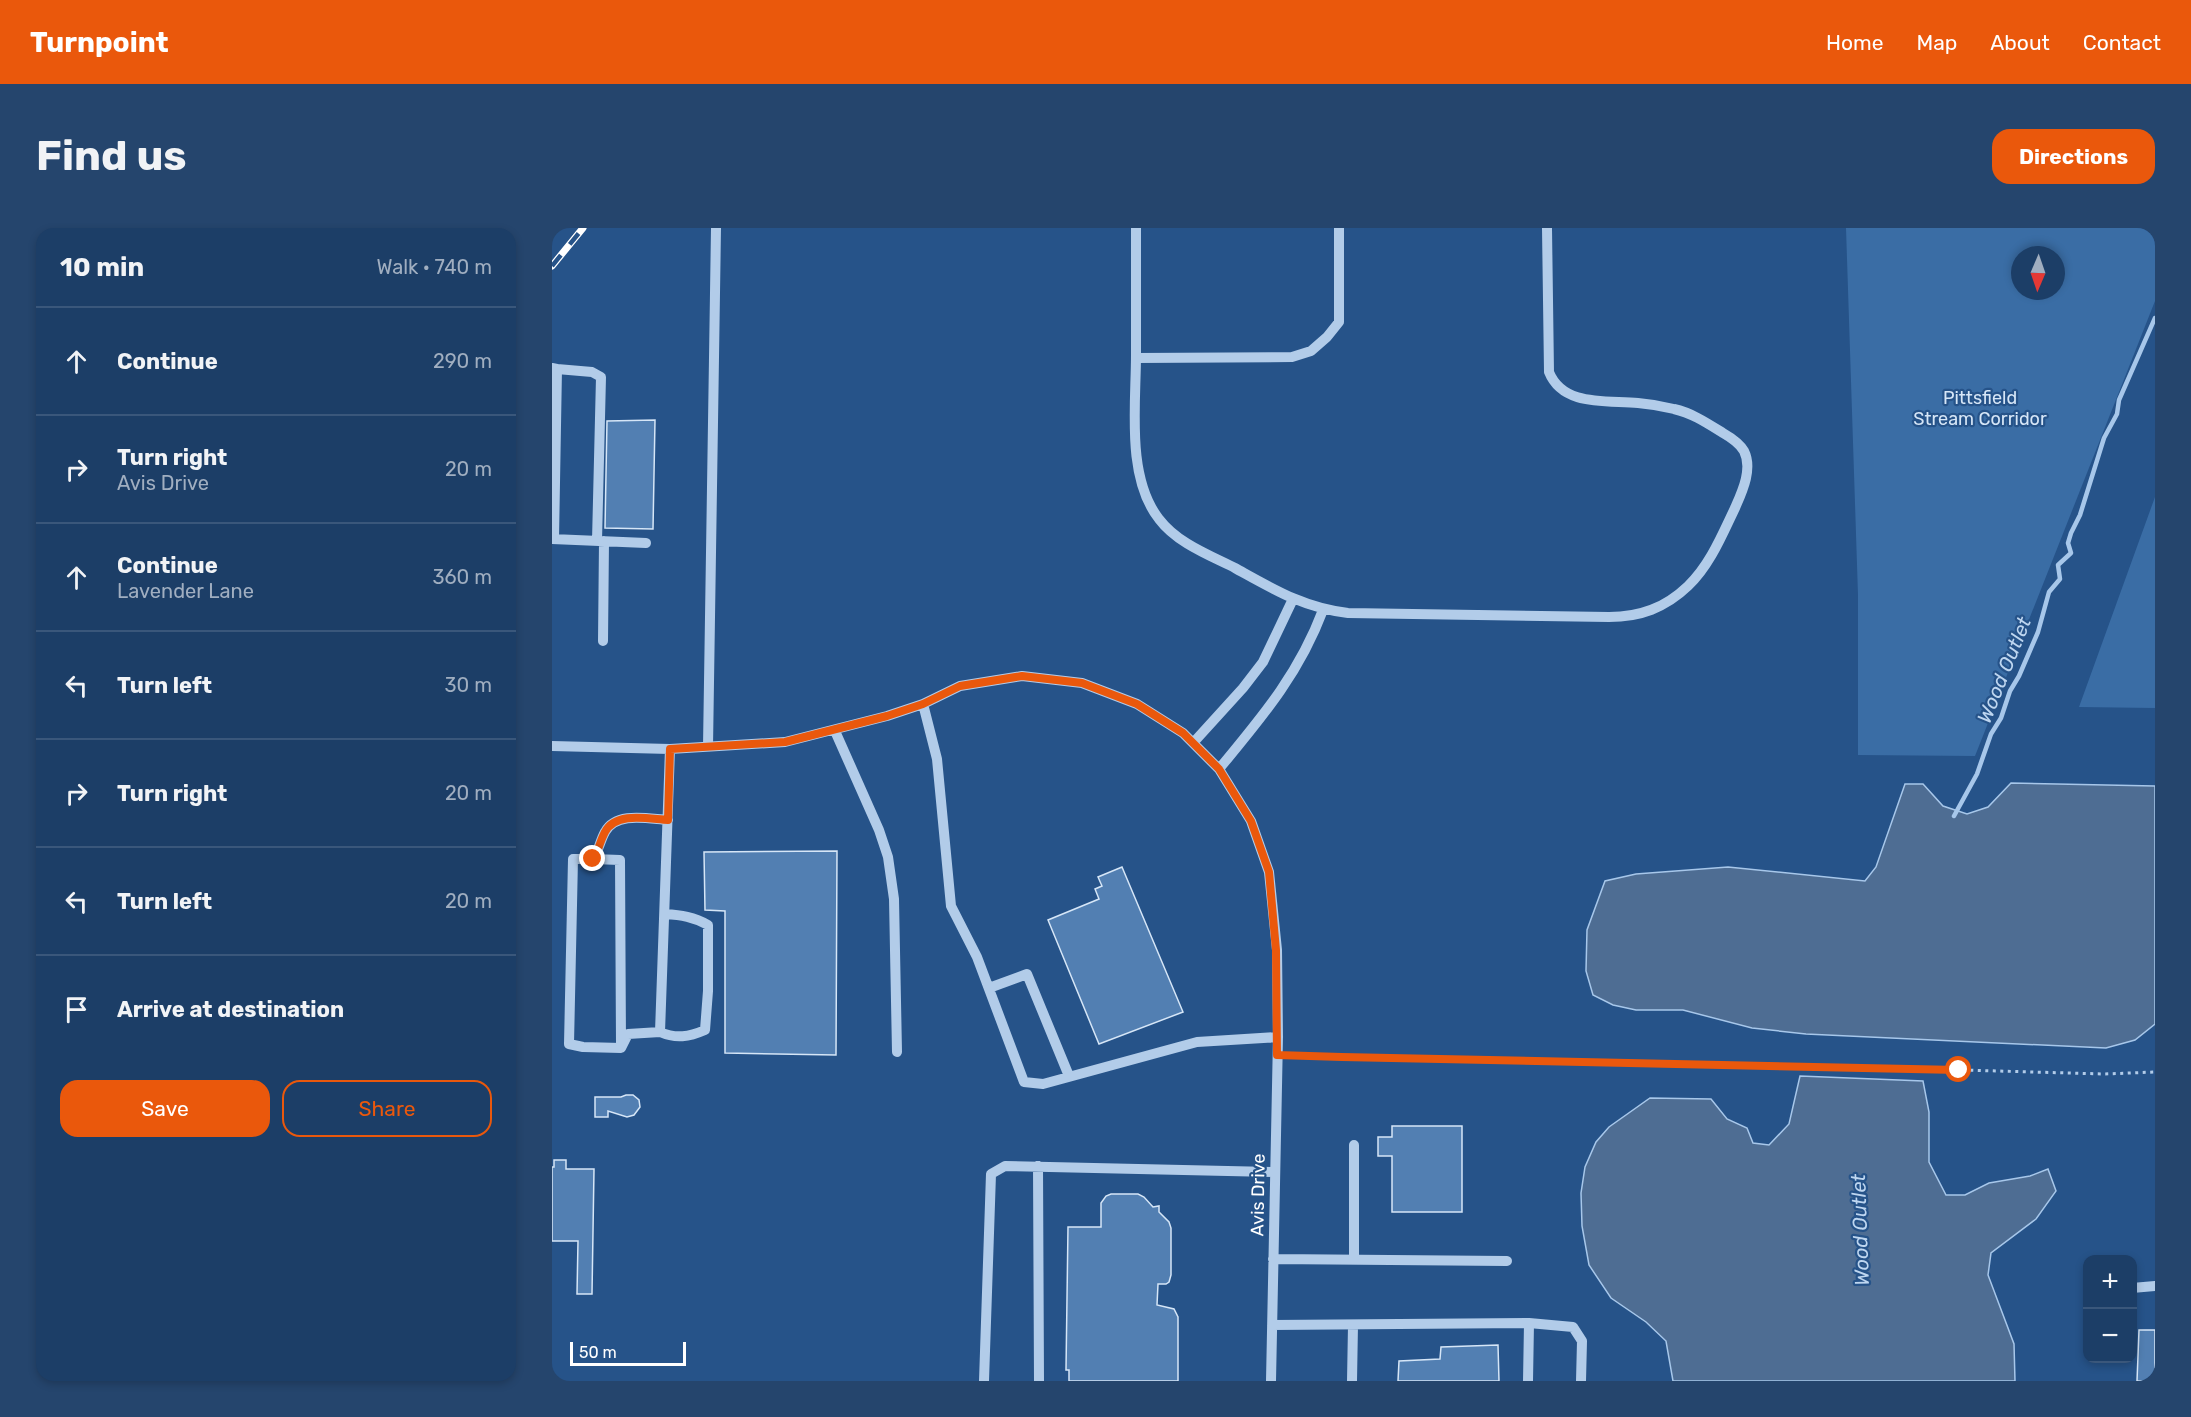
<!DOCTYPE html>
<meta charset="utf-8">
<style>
:root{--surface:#1c3e67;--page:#25456d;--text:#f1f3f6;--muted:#a0aec0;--line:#3a577b;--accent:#ea580c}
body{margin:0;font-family:Rubik,sans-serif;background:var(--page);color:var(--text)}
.controls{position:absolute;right:18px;bottom:18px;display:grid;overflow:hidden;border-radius:12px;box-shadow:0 3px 9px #0003}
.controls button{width:54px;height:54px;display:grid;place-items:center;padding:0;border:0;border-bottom:2px solid var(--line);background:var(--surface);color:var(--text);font:30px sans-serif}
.compass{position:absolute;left:1459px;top:18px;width:54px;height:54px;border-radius:50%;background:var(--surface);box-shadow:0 3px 9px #0003;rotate:182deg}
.scale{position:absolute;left:18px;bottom:15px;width:116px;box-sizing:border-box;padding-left:6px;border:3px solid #fff;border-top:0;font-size:16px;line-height:21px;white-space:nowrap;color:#fff;-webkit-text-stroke:4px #265389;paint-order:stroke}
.stop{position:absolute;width:18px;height:18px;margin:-14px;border:4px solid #ea580c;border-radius:50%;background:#fff}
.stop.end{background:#ea580c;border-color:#fff;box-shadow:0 2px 6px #0008}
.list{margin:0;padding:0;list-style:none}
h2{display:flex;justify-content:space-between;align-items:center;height:78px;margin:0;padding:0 24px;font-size:26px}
h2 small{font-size:20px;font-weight:400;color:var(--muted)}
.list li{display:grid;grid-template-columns:39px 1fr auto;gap:18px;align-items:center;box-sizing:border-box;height:108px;padding:0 24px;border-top:2px solid var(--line)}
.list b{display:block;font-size:22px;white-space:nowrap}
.list p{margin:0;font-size:20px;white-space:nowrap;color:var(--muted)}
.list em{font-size:20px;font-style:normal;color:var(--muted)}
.actions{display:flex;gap:12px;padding:18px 24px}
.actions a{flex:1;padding:14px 0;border:2px solid var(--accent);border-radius:18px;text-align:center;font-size:21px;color:var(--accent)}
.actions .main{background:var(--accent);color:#fff}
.icon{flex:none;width:33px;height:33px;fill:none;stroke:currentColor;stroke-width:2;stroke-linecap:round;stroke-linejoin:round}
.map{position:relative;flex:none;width:1603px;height:1153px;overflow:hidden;border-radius:18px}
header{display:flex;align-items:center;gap:36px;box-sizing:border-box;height:84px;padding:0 30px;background:var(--accent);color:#fff}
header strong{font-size:28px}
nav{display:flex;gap:33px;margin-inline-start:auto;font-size:21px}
.intro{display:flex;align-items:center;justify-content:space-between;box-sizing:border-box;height:144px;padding:0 36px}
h1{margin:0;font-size:42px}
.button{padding:15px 27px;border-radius:18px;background:var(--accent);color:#fff;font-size:21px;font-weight:700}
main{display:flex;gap:36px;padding:0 36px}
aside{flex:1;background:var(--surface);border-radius:18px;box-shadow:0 3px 9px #0003}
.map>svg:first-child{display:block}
</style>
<header>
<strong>Turnpoint</strong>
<nav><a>Home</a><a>Map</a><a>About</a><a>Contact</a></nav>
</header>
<div class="intro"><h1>Find us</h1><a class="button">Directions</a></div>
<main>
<aside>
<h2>10 min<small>Walk · 740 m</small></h2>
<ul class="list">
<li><svg class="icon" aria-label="ahead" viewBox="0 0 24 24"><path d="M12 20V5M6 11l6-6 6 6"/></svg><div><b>Continue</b></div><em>290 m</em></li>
<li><svg class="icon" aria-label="right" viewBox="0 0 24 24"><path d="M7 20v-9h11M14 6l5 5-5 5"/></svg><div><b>Turn right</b><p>Avis Drive</p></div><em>20 m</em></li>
<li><svg class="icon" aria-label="ahead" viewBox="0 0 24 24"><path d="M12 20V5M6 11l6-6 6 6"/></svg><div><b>Continue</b><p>Lavender Lane</p></div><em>360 m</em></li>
<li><svg class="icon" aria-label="left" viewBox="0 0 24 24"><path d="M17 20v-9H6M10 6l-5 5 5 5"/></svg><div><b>Turn left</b></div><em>30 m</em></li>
<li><svg class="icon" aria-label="right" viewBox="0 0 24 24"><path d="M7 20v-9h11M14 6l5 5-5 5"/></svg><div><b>Turn right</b></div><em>20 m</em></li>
<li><svg class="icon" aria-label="left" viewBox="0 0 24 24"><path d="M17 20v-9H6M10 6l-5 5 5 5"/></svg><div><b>Turn left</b></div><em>20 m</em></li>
<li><svg class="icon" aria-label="arrive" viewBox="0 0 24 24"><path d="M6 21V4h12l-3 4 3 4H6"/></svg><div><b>Arrive at destination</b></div></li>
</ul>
<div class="actions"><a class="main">Save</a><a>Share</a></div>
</aside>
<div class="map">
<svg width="1603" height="1153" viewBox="0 0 1603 1153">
<rect width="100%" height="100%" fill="#265389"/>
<path fill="#3a6da5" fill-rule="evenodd" d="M1294,0h309v73l-180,455 -117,-1v-160zM1468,27h36v36h-36z
M1603,269v211l-76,-1z"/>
<path fill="#4e6d93" stroke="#a7c7ea" stroke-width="1.5" d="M1459,555l144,3v238l-20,16 -29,8 -300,-14 -54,-6 -69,-18h-47l-23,-5 -20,-10 -7,-24 1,-41 18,-49 31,-7 92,-7 137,14 11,-14 29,-83h18l20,22 24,8 21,-7z
M1248,848l123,5 6,31v50l17,33h19l24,-12 41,-7 18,-7 8,22 -20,28 -45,34 -3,22 26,69 1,37h-342l-7,-40 -20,-19 -35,-24 -22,-33 -7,-39 -1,-33 4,-26 11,-25 13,-15 41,-29 61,1 16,20 20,9 6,15 16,2 20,-21z"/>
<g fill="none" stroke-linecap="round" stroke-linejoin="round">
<path stroke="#a7c7ea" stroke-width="4.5" d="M1402,588l23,-42 14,-40 10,-16 9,-27 9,-15 19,-44 11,-40 11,-13 -2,-14 13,-12 -3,-10 3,-10 9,-18 24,-77 13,-24 2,-14 36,-82"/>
</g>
<path fill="#527fb2" stroke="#d6e6f7" stroke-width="1.5" d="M103,192l-2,109 -48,-1 2,-107z
M285,623l-1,204 -111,-2v-142l-20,-1 -1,-58z
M570,639l61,145 -84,32 -51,-124 51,-21 -4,-10 7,-3 -4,-9z
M74,867h7l6,5 1,7 -6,8 -7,2 -19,-6v6h-13v-20h26z
M840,898h70v86h-70v-56h-14v-19h14z
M2,932h12v9h28l-2,125h-15l1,-53h-26v-74h2z
M559,966h27l6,3 9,10 6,-1v6l10,10 2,6v47l-2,7 -3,2h-8l-1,21 17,4 4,8v64h-109v-11h-3l2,-143h33v-24l5,-7z
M1587,1102h16v51h-18z
M946,1117l1,36h-101l1,-20 41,-2 1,-12z"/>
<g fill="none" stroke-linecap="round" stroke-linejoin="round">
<path stroke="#b2cce9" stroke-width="3" stroke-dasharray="3 4.5" stroke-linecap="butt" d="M736,827l217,7 277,3 323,9 50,-2"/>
<path stroke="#b2cce9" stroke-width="10" d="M584,0c0,42 0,85 0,127 0,50 -10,122 23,164 18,24 50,36 76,49 38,21 69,40 113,45l261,4c31,0 56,-9 79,-31 22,-21 34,-51 47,-78 7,-16 18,-39 9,-57 -4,-7 -14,-14 -21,-18 -16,-10 -31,-20 -49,-24 -12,-3 -24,-5 -36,-6 -31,-3 -75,4 -89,-31l-2,-144
M584,130l156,-1 19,-6 16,-14 12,-15v-94
M0,140l5,1 -3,170
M5,141l35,3 9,5 -4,164
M0,311l94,4
M51,413l1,-100
M371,476l14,55 14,147 26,51 47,125 19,2 154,-42 81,-5
M283,503l44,99 9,27 6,42 3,153
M641,515l50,-55 20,-26 30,-63
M0,518l118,3 115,-7 102,-26 36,-12 37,-18 62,-10 60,7 55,21 46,29 36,36 32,52 18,51 8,78 1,87 -7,344
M156,519l8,-519
M667,541c43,-52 80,-95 104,-159
M41,631l27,1 1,185
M113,686c16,1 29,3 43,11v66l-3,39c-16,7 -29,9 -45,2l10,-283
M437,760l38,-14 42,102
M108,804l-32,2 -7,14 -38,-1 -14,-3 4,-185h20c6,-9 7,-18 12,-27 11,-21 44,-13 63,-12
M486,938l1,215
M721,1031l234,2
M802,1032v-115
M1580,1060l23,-2
M720,1097l257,-2 44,4 9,14 -1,40
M432,1153l7,-207 14,-8 270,6
M800,1153l1,-56
M976,1153l1,-58"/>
<g stroke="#fff" stroke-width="7">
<path id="rail" d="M0,38l31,-38"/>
</g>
<use href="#rail" stroke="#265389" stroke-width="4.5" stroke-dasharray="14" stroke-linecap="butt"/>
</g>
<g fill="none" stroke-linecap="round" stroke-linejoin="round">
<path stroke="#ea580c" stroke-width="8" d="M41,631c6,-9 7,-18 12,-27 11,-21 44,-13 63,-12l2,-71 115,-7 102,-26 36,-12 37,-18 62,-10 60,7 55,21 46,29 36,36 32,52 18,51 7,78 1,105c227,7 454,10 682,15"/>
</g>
<g text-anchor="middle" stroke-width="4.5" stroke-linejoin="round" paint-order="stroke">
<g font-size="18" fill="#d6e6f7" stroke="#265389">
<text x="1428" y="176">Pittsfield<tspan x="1428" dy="21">Stream Corridor</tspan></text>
</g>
<g font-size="18" fill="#fff" stroke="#265389">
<text transform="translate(706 967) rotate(-89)" y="6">Avis Drive</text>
</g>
<g font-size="20" font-style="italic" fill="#bed6f0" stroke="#265389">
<text transform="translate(1452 442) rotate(-68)" y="7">Wood Outlet</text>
<text transform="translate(1308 1002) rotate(-92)" y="7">Wood Outlet</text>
</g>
</g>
</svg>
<div class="controls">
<button>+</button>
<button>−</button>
</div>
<svg class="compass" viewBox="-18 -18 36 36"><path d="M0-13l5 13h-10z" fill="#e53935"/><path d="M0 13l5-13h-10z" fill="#a0aec0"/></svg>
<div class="scale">50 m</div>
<div class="stop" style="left:1407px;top:842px"></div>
<div class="stop end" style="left:41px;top:631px"></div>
</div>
</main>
